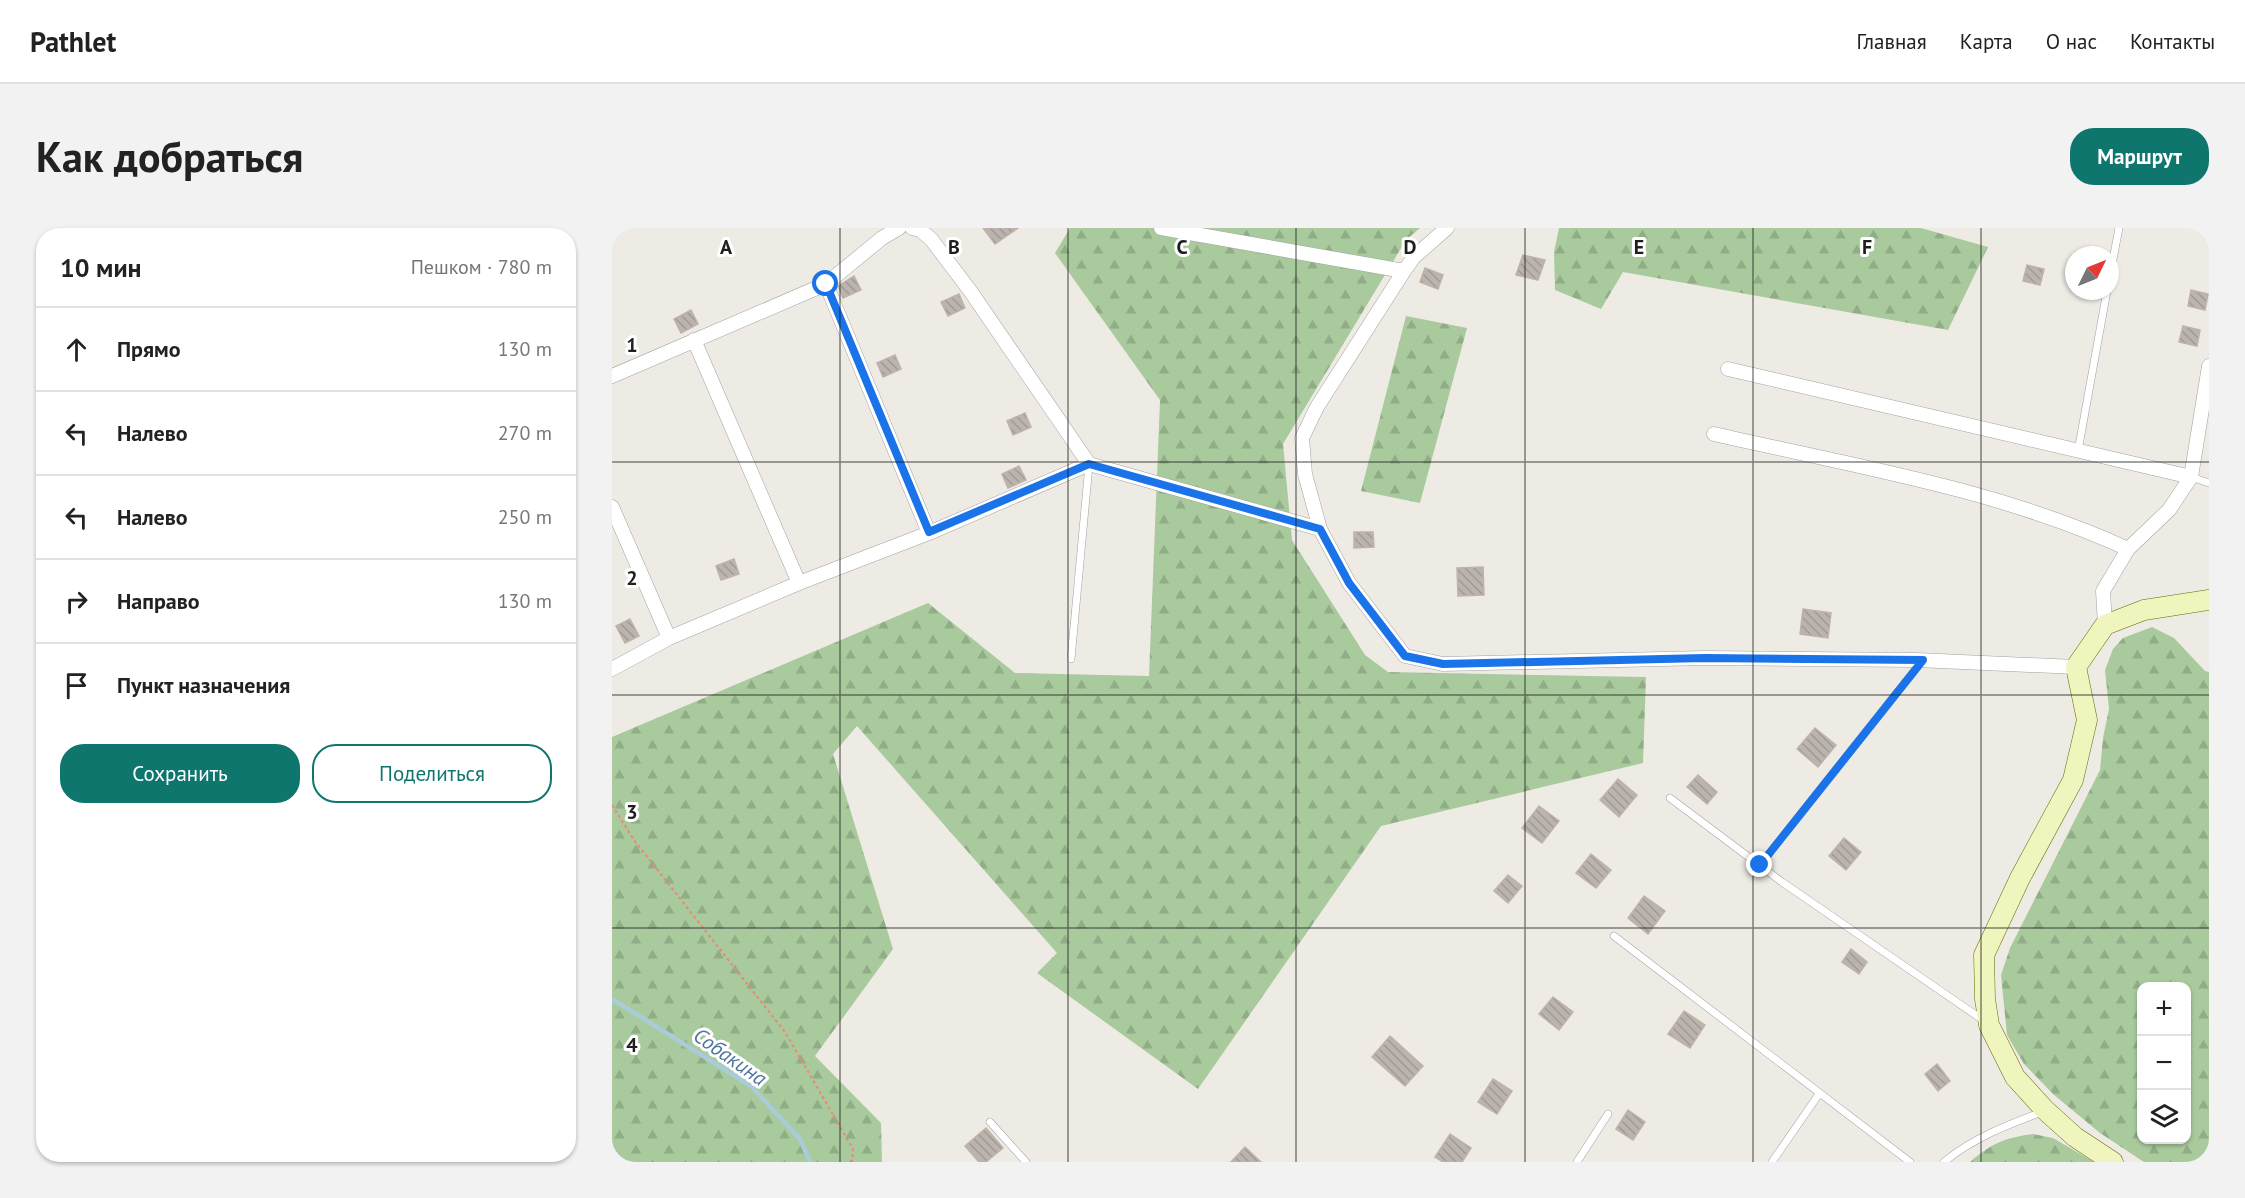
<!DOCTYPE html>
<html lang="ru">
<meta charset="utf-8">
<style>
:root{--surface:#fff;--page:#f2f2f2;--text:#222;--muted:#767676;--line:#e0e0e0;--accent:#0f766e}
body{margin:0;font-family:"PT Sans",sans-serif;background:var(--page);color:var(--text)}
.controls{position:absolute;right:18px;bottom:18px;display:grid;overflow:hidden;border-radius:12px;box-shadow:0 2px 4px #0004}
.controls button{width:54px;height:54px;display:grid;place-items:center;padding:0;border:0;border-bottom:2px solid var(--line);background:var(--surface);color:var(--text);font:30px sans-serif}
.compass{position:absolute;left:1453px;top:18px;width:54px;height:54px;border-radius:50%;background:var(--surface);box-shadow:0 2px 4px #0004;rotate:47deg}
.stop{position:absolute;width:18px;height:18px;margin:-14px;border:4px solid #1a73e8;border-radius:50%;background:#fff}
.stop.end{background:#1a73e8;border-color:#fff;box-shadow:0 2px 6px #0008}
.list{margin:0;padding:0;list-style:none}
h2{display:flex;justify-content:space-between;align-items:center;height:78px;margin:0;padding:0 24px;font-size:26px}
h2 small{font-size:20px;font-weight:400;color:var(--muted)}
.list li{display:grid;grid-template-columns:39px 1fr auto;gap:18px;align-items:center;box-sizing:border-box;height:84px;padding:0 24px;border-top:2px solid var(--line)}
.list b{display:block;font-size:22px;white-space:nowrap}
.list em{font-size:20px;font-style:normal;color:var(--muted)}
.actions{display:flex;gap:12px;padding:18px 24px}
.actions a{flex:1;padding:14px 0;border:2px solid var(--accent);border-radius:24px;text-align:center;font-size:21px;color:var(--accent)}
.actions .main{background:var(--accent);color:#fff}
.icon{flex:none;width:33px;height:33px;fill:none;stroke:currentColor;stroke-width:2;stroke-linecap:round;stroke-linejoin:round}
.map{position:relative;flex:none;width:1597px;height:934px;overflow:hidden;border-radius:24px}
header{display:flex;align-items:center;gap:36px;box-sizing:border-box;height:84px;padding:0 30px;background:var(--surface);border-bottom:2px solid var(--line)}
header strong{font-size:28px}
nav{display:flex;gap:33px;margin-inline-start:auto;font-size:21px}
.intro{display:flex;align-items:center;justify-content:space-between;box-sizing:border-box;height:144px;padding:0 36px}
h1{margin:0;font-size:42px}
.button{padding:15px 27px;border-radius:24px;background:var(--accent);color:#fff;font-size:21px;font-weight:700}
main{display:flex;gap:36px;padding:0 36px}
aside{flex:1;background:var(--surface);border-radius:24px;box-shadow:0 2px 4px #0004}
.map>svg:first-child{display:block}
</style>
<header>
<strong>Pathlet</strong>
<nav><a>Главная</a><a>Карта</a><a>О нас</a><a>Контакты</a></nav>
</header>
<div class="intro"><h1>Как добраться</h1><a class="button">Маршрут</a></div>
<main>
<aside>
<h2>10 мин<small>Пешком · 780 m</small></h2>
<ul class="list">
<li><svg class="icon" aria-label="ahead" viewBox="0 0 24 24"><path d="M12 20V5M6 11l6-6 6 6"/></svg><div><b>Прямо</b></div><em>130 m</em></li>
<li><svg class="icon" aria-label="left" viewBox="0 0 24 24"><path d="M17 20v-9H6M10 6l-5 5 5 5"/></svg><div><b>Налево</b></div><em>270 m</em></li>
<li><svg class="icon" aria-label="left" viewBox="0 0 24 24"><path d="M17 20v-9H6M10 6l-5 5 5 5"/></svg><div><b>Налево</b></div><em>250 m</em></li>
<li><svg class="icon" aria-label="right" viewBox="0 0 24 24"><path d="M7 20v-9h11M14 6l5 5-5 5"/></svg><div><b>Направо</b></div><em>130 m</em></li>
<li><svg class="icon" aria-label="arrive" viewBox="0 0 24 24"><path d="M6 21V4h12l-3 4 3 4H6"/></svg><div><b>Пункт назначения</b></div></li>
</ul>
<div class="actions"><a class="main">Сохранить</a><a>Поделиться</a></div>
</aside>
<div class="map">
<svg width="1597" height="934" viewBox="0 0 1597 934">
<defs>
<pattern id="forest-firs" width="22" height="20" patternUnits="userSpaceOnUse" patternTransform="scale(1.5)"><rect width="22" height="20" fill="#a9ca9d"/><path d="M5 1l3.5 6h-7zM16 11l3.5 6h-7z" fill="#91ad87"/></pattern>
<pattern id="building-back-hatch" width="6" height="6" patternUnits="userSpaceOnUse" patternTransform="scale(1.5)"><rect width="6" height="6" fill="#bbb4ae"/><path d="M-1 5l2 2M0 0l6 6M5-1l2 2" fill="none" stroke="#a09a95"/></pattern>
</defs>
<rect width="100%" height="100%" fill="#eeebe5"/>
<path fill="url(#forest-firs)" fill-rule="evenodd" d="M458,0h350l-14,12 -123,204 9,96 73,115 23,17 258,5 -3,86 -262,63 -183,263 -161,-116 20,-20 -200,-227 -24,28 60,195 -78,107 66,67 1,39h-270v-425l316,-134 87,70 134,3 11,-276 -105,-147z
M947,0h362l67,19 -40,83 -325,-58 -22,37 -46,-19 -1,-38z
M794,88l61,12 -47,175 -59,-12z
M1540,399l22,11 31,33 4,1v490h-65l-44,-29 -47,-39 -29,-30 -17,-29 -6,-60 9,-27 90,-178 3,-32 6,-29 -4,-39 8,-21 10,-11zM1530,758h44v154h-44z
M1421,906l20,4 41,24h-124c22,-19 34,-24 63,-28z"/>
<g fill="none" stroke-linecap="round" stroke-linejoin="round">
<path stroke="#a9ccd8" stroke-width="4.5" d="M0,771l139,87 49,53 10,23"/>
</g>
<path fill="url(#building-back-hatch)" stroke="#bfb3a9" stroke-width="1.5" d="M371,0h35l-23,16z
M911,27l22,5 -7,20 -22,-5z
M1415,37l17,4 -4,16 -17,-4z
M813,40l18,7 -5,14 -18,-7z
M242,48l7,14 -18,8 -5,-12z
M1579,62l17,4 -3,16 -17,-4z
M347,66l6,14 -17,8 -7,-14z
M79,82l7,14 -17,9 -7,-14z
M1571,98l17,4 -3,16 -18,-4z
M283,127l6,14 -18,8 -6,-14z
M413,185l6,14 -18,8 -6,-14z
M407,238l7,14 -18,8 -6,-14z
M742,304h19l1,15 -20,1z
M122,331l5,15 -18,6 -5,-14z
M871,339l1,28 -26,1 -1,-28z
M1191,381l28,4 -3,25 -28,-4z
M18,391l9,17 -14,7 -9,-17z
M1203,500l21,17 -18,22 -21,-18z
M1086,547l19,17 -10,12 -20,-17z
M1006,551l19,16 -18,22 -19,-17z
M927,578l20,15 -17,22 -20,-15z
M1232,610l17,14 -15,18 -17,-14z
M979,626l20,16 -15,18 -20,-15z
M896,647l14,11 -14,17 -14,-12z
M1032,668l21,15 -17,23 -20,-16z
M1239,721l16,13 -8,12 -17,-12z
M941,769l20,15 -14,18 -20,-16z
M1072,783l21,14 -15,23 -22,-14z
M778,808l33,30 -18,20 -33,-29z
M1325,836l13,17 -12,10 -13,-17z
M881,851l19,12 -15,23 -19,-12z
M1016,882l17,12 -12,18 -17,-11z
M374,900l17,20 -17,14h-7l-14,-16z
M838,906l21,14 -9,14h-19l-8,-5z
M633,919l16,15h-30z"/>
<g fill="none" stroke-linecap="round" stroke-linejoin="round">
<g stroke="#a2a2a2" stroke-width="8">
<path id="lane" d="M1498,47l9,-47
M1466,223l29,-160
M1579,249l18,6
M459,431l18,-194
M1058,570l112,84 201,138
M1148,637l163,-205
M1002,708l296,226
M378,894l36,40
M965,934l31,-48
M1160,934l47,-68
M1332,934c29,-24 63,-37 98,-50"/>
</g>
<g stroke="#a2a2a2" stroke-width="15">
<path id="street" d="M300,0l8,2 11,9 40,53 118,172
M549,0l243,43 -87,136 -15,31 3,36 15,55 29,54 56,73 38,8 262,-6 212,2 159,7
M792,43l10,-14 33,-29
M214,56l103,249
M82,112l105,243
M1116,141l463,108
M0,148l214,-92 56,-46 17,-10
M1102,206c139,32 284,55 414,115
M0,279l57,131
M1493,397l-2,-34 25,-42 41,-39 22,-33 18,-111
M0,441l57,-31 130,-55 130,-50 160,-69 231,65"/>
</g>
<g stroke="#606c0e" stroke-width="21">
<path id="secondary" d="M1501,934l-38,-25 -30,-27 -30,-33 -26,-52 -4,-26 -1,-44 36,-77 53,-98 14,-60 -11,-53 29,-42 39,-15 65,-10"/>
</g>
<path stroke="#ee8676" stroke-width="2" stroke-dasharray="3 3" stroke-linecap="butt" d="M0,577l22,35 151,192 68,117 -1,13"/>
<use href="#lane" stroke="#fff" stroke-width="7"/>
<use href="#street" stroke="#fff" stroke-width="14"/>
<use href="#secondary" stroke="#f0f4bd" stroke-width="20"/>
</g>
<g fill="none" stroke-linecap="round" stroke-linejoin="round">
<path stroke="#1a73e8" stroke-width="8" d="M214,56l103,248 160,-68 231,65 29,54 56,73 38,8 262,-6 218,2 -163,205"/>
</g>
<path fill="none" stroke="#1e1e1e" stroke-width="1.5" stroke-opacity="0.55" d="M228,0v934M456,0v934M684,0v934M913,0v934M1141,0v934M1369,0v934M0,234h1597M0,467h1597M0,700h1597"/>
<g text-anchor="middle" stroke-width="6" stroke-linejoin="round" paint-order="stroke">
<g font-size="21" font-style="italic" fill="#4f759f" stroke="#fff">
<text transform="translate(118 829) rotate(35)" y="7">Собакина</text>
</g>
</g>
<g font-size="20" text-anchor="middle" font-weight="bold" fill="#1e1e1e" stroke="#fff" stroke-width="6" stroke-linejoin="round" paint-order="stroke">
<text x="114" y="26">A</text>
<text x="342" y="26">B</text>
<text x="570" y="26">C</text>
<text x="798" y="26">D</text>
<text x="1027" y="26">E</text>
<text x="1255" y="26">F</text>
<text x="20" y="124">1</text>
<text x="20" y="357">2</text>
<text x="20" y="591">3</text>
<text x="20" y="824">4</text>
</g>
</svg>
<div class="controls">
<button>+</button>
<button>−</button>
<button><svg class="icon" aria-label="layers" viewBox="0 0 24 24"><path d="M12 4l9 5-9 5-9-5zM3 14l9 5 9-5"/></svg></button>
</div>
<svg class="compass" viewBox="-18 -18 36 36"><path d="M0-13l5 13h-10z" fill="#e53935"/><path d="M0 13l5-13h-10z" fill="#767676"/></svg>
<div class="stop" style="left:214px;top:56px"></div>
<div class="stop end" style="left:1148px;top:637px"></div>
</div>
</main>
